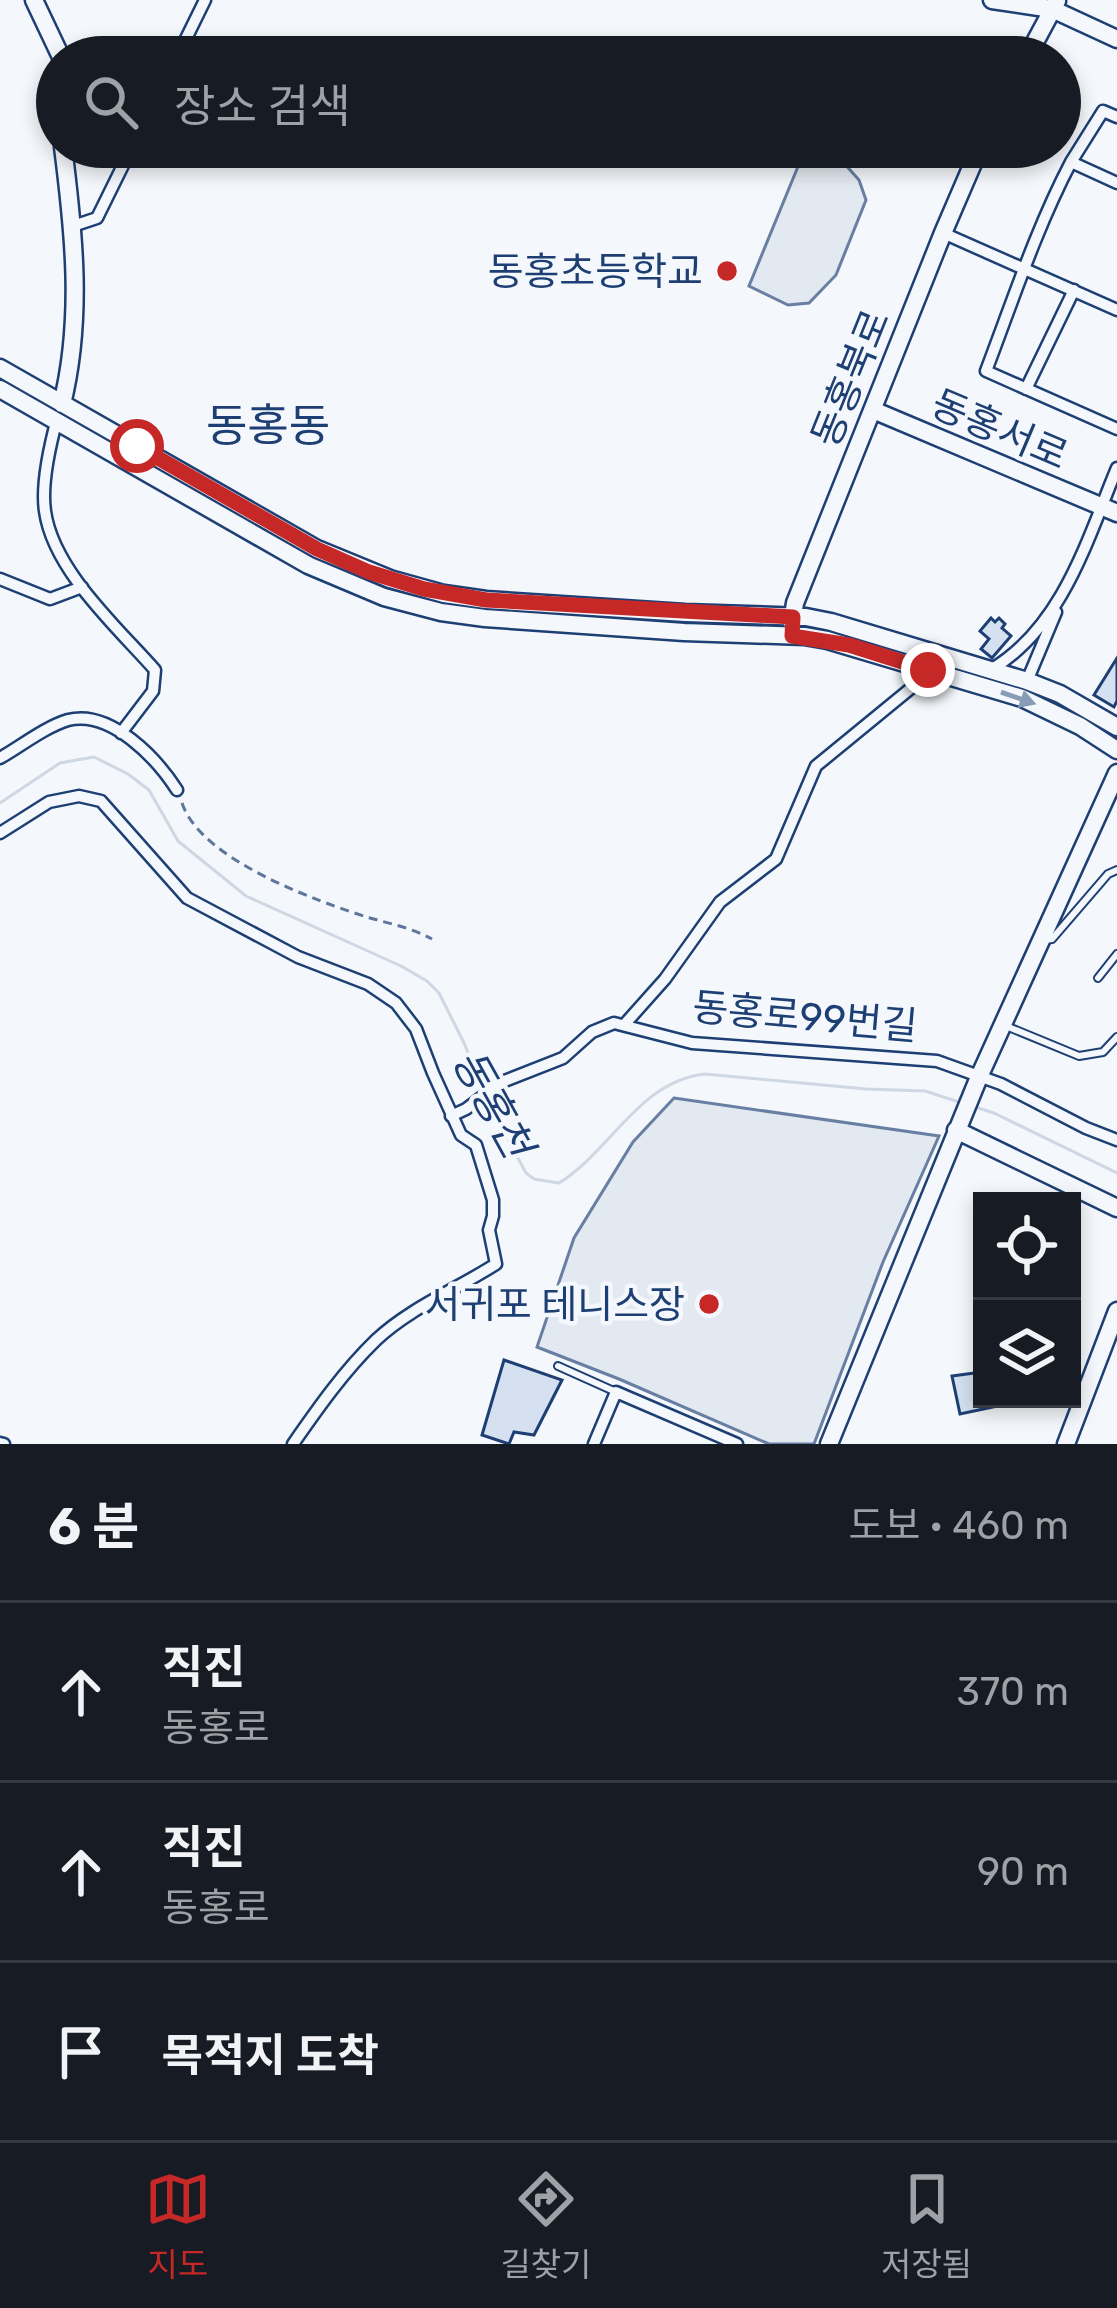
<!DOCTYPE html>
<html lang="ko">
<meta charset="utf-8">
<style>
:root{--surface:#171b24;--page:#20242c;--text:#f1f3f6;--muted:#9ea1a6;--line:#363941;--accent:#c62828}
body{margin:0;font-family:Rubik,"Noto Sans KR",sans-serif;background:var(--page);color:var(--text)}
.controls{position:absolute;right:36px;bottom:36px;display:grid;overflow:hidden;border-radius:0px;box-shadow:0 6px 18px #0003}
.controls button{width:108px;height:108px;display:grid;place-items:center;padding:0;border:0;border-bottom:3px solid var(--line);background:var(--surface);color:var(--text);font:60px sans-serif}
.stop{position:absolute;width:36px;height:36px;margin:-27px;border:9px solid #c62828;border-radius:50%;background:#fff}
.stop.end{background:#c62828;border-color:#fff;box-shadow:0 3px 12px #0008}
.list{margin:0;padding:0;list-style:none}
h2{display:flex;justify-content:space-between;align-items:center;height:156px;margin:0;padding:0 48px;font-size:51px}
h2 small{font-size:39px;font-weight:400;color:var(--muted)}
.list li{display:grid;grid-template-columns:78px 1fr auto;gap:36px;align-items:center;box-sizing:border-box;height:180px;padding:0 48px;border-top:3px solid var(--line)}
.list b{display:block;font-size:45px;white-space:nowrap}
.list p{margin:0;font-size:39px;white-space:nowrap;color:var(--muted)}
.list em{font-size:39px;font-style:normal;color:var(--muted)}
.icon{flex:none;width:66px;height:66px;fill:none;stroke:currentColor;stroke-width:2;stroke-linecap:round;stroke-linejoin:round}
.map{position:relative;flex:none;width:1117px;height:1444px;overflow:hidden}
.search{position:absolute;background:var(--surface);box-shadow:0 6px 18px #0003;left:36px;right:36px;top:36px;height:132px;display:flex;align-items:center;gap:30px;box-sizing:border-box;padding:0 42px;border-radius:66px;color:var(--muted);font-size:45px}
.sheet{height:696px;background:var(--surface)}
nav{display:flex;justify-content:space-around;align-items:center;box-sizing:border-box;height:168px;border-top:3px solid var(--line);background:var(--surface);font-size:33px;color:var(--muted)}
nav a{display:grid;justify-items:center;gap:6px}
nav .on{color:var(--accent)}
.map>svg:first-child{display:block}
</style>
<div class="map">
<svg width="1117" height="1444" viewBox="0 0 1117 1444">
<rect width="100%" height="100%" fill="#f4f7fb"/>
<path fill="#e3e9f0" stroke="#687fa3" stroke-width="3" d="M806,147l11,5v8l26,2 16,18 7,20 -30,75 -27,28 -21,2 -39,-19z
M674,1098l265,38 -56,126 -69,182h-45l-150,-65 -82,-32 37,-109 59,-96z"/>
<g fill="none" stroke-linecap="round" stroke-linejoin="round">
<path stroke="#cfd7e4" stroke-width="3" d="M0,803l60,-40 34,-6 34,17 21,16 29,51 68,55 155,70 26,15 12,12 26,52 17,45
M486,1099l40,74 8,6 25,4c52,-32 80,-102 146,-109l161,15 59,2 37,12
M972,1106l22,7 123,60"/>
</g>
<path fill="#d5e0f0" stroke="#1d3f73" stroke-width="3" d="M991,618l4,4 4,-4 6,6 -3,4 9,8 -19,22 -11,-9 8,-10 -9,-8z
M1117,658v43l-3,6 -20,-12z
M504,1360l58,20 -28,55 -20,-3 -5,12 -27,-9z
M982,1372v27l39,2 -61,13 -8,-38z"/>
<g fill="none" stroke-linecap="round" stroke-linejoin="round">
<g stroke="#1d3f73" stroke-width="10">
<path id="lane" d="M1045,940l7,-1 56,-65 9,-4
M1098,978l19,-24
M1006,1026l73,30 24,-4 14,-15
M558,1366l58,26"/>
</g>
<g stroke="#1d3f73" stroke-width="15">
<path id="street" d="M177,57l28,-57
M1117,117l-14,-6 -32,51 46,21
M1071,162c-35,67 -58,138 -85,209l131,58
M73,226l24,-8 35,-71
M943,233l174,77
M1026,389l48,-99
M57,419c-7,26 -16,65 -12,92 8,59 72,116 110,159l-2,21 -32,42
M0,579l50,20 32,-12
M992,669c71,-43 95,-129 125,-201
M1027,681l29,-69
M0,758c21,-12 45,-31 68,-38 43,-11 89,39 109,70
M0,833l49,-31 30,-6 22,5 86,97 111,59 70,27 28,19 20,26 17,44 28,62 15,10 17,55v16l-4,14 7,34c-39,25 -86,44 -120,76 -32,31 -58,68 -83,104
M624,1025l41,-46 55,-77 56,-43 40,-93 105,-86 7,-10
M451,1116l15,-7 36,-27 61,-24 29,-26 22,-9 78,20 245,18 64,23 85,44 31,12
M0,1443l4,1
M594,1444l22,-52 121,52"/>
</g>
<g stroke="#1d3f73" stroke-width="21">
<path id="secondary" d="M34,0l27,57
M992,0l60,9 65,30
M1027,57l30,-56
M0,368l317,181 73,30 54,15 42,6 199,13 121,4 25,5 196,59 33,13 57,33
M0,389l308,176 76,32 57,15 44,6 199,14 120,4 23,4 195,58 58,28 37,24
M62,404c21,-85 12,-171 1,-257
M873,410l244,103
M792,623l3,-20 148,-370 37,-86
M956,1130l161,78
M829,1444l150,-367 138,-304
M1066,1444l51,-133"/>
</g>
<path stroke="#5e769c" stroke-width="3" stroke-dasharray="9 6" stroke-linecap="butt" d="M182,803c19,57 134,98 188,115 21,6 42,10 62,21"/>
<use href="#lane" stroke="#f4f7fb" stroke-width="6"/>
<use href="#street" stroke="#f4f7fb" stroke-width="10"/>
<use href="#secondary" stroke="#f4f7fb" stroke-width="16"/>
</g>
<defs><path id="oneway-solid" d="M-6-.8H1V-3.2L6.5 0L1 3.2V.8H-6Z" transform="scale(3)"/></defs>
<use fill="#889bb7" href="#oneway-solid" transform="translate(1018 698) rotate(19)"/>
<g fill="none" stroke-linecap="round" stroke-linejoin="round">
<path stroke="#c62828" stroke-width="15" d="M137,446l180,103 52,23 55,17 62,11 307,17 -1,19 57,9 79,25"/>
</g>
<g fill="#c62828" stroke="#f4f7fb" stroke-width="4.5">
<circle cx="727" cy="271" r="12"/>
<circle cx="709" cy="1304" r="12"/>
</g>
<g text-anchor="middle" stroke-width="9" stroke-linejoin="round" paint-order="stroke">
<g font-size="39" fill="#1d3f73" stroke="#f4f7fb" text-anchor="end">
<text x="703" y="285">동홍초등학교</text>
<text x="685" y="1318">서귀포 테니스장</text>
</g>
<g font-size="39" fill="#1d3f73" stroke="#f4f7fb">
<text transform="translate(850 378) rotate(-68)" y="14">동홍북로</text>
<text transform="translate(1000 429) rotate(23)" y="14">동홍서로</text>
<text transform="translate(805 1016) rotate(5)" y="14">동홍로99번길</text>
</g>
<g font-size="42" font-style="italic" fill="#1d3f73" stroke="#f4f7fb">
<text transform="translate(493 1103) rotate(61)" y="15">동홍천</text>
</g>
<g font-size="45" fill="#1d3f73" stroke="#f4f7fb">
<text x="268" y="441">동홍동</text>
</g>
</g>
</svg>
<div class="controls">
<button><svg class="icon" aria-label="locate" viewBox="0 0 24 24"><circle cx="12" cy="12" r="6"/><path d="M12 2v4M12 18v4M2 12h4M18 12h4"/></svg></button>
<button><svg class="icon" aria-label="layers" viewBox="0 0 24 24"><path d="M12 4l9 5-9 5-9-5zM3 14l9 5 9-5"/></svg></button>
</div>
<div class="stop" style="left:137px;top:446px"></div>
<div class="stop end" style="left:928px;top:670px"></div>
<div class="search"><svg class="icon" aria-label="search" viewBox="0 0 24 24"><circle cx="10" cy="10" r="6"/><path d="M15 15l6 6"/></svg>장소 검색</div>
</div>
<section class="sheet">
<h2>6 분<small>도보 · 460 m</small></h2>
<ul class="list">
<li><svg class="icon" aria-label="ahead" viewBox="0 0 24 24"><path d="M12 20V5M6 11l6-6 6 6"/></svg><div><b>직진</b><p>동홍로</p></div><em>370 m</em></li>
<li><svg class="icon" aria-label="ahead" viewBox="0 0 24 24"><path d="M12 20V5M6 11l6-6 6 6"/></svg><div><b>직진</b><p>동홍로</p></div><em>90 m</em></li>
<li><svg class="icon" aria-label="arrive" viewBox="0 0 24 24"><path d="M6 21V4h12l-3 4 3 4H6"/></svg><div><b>목적지 도착</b></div></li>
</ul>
</section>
<nav>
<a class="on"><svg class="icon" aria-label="map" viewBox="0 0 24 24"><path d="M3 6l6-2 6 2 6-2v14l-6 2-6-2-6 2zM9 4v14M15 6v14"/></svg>지도</a>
<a><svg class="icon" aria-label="directions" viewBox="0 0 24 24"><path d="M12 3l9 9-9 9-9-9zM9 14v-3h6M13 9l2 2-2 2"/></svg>길찾기</a>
<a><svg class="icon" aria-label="saved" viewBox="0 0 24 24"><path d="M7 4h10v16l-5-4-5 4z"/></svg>저장됨</a>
</nav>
